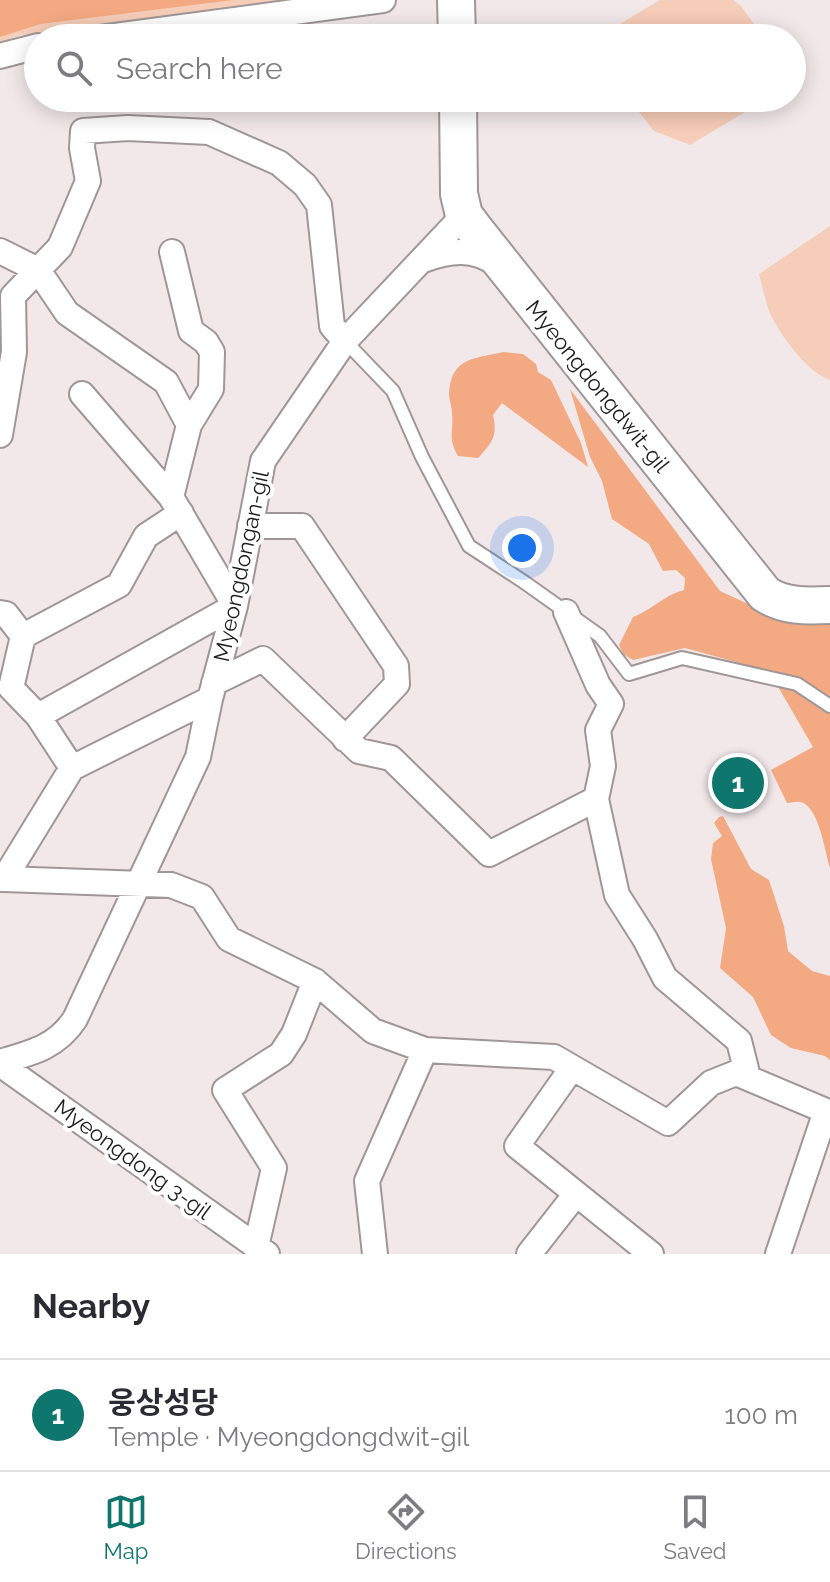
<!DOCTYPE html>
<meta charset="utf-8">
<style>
:root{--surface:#fff;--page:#f2f2f3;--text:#2b2b33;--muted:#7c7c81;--line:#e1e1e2;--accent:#0f766e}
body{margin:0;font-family:Raleway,"Noto Sans KR",sans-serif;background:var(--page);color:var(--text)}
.you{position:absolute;left:522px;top:548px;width:28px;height:28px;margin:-20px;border:6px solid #fff;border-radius:50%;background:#1a73e8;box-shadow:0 0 0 12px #1a73e833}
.badge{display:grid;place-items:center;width:52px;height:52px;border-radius:50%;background:var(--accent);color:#fff;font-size:26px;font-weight:700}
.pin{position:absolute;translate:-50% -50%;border:4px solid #fff;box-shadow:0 2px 8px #0006}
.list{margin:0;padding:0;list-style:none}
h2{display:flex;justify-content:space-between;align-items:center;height:104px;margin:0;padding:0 32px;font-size:34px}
h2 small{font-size:26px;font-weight:400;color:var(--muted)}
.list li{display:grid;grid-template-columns:52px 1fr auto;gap:24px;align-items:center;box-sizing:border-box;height:112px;padding:0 32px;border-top:2px solid var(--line)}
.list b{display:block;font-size:30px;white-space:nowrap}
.list p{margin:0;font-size:26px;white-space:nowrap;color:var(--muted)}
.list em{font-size:26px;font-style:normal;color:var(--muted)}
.icon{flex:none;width:44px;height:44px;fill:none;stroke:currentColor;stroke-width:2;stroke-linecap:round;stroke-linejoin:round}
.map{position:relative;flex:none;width:830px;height:1254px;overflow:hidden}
.search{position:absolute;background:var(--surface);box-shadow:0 4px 20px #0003;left:24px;right:24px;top:24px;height:88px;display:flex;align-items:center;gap:20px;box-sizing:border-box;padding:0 28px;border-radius:44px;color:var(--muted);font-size:30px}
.sheet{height:216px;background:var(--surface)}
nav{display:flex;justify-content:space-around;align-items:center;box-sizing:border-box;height:112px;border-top:2px solid var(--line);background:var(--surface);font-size:22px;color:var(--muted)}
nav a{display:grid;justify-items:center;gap:4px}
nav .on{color:var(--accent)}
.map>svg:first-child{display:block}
</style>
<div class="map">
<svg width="830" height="1254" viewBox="0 0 830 1254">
<rect width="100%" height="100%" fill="#f2e8ea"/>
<path fill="#f6cdb8" d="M0,0h283l-262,35 -21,7z
M660,0h73l8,6 23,32h-168z
M628,98h140l-78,47 -36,-14z
M830,226v154c-23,-7 -52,-48 -61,-69 -4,-12 -7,-25 -10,-37z"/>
<path fill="#f3a981" d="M0,0h233l-193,24 -40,13z
M503,352l20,2 13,10 2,8 13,8 30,63 7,24 -86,-64 -9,12c5,21 -1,28 -15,43l-20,-2c-11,-20 -4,-23 -6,-43 0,-7 -3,-13 -3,-19 2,-37 25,-35 54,-42z
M570,389l150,202 39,18 71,13v76l-25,-17 -120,-33 -52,12 -10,-6 -4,-9 14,-28c19,-7 31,-22 51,-27l1,-12 -9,-8 -13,1 -14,-27 -37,-25 -10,-38 -12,-24z
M777,685l24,8 29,19v156c-5,-15 -11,-63 -30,-66 -4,-1 -9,1 -13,1l-16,-33 42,-23z
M723,816l28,53 18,11 15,46 4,25 24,20 18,5v84l-5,-4 -34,-8 -20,-13 -18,-38 -33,-29 6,-40 -15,-69 2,-16 9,-7 -8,-13 5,-6z"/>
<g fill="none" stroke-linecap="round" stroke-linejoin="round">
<g stroke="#a09698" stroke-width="16">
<path id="lane" d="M345,341l48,50 29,66 47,89 55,36 76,54 29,38 53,-16 115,26 33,22"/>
</g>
<g stroke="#a09698" stroke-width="28">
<path id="street" d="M100,38l283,-38
M0,56l38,-10
M0,251l38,19 29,43 99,69 23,43 -18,72 64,109 -197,110 34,52
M172,252l19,79 15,11 6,10 -1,37 -22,36
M423,260c27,-10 51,-13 75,5
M82,394l89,103
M0,435l14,-83 -1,-56 47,-49 28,-66 -6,-33 1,-17 45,-3 81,4 70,31 26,22 14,20 13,121 13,15
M250,526h52l94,140 1,18 -52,55
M0,613l6,1 17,22 96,-51 27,-49 35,-23
M23,636l-12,52 27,28
M214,683l49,-24 96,92 32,7 98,96 107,-55 7,-33 -5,-36 13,-26 -13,-19 -32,-73
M596,799l21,96 28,44 20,39 74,63 9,36
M0,879h4l68,-111 138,-69 25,-93 28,-145 82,-120 119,-126
M4,879l167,6 31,12 27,42 86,42 58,50 52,19 129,7 114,66 43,-40 25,-10 90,38 -48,143
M0,1062c31,-9 57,-15 75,-43l123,-262 12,-58
M0,1064l267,190
M572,1068l-55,78 134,108
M256,1247l18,-79 -49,-78 56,-36 13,-20 21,-53
M375,1254l-8,-73 58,-131
M529,1254l47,-60"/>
</g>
<g stroke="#a09698" stroke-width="40">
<path id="secondary" d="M456,0l1,38
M458,98l1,96 5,21 12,16 289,363c20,13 41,12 65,11"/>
</g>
<use href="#lane" stroke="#fff" stroke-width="12"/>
<use href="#street" stroke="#fff" stroke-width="24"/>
<use href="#secondary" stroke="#fff" stroke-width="36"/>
</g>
<g text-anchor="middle" stroke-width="8" stroke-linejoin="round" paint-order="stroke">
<g font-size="22" fill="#201d1d" stroke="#fff">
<text transform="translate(598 386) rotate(51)" y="8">Myeongdongdwit-gil</text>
<text transform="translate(241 566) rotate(-78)" y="8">Myeongdongan-gil</text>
<text transform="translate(133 1159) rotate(36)" y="8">Myeongdong 3-gil</text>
</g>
</g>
</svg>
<div class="you"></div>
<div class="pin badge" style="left:738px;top:783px">1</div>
<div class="search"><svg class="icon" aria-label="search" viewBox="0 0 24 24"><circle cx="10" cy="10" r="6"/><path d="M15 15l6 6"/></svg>Search here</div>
</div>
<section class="sheet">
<h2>Nearby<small></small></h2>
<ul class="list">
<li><span class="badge">1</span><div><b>웅상성당</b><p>Temple · Myeongdongdwit-gil</p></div><em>100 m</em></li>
</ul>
</section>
<nav>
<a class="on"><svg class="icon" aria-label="map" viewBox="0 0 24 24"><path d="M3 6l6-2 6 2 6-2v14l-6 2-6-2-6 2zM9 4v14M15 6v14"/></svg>Map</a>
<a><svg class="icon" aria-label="directions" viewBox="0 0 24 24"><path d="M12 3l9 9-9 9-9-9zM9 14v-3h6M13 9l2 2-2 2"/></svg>Directions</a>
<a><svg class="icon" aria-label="saved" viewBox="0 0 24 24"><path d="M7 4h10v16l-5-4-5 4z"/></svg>Saved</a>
</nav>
